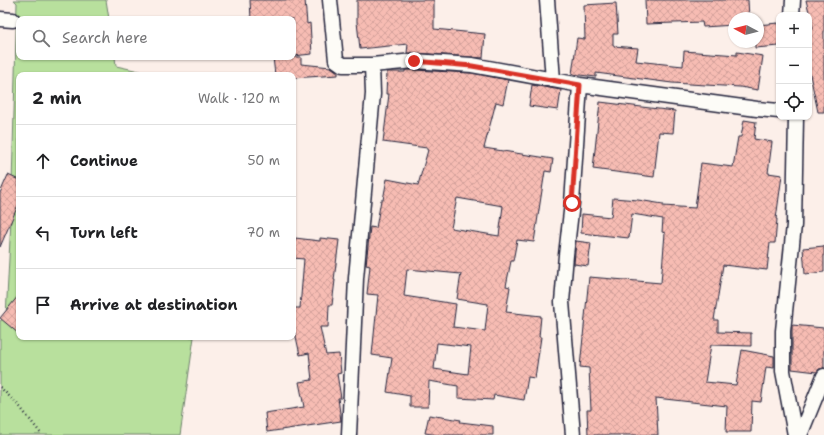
<!DOCTYPE html>
<meta charset="utf-8">
<style>
:root{--surface:#fff;--page:#f2f2f2;--text:#202124;--muted:#757577;--line:#e0e0e0}
body{margin:0;font-family:"Shantell Sans",sans-serif;background:var(--page);color:var(--text)}
.controls{position:absolute;right:12px;top:12px;display:grid;overflow:hidden;border-radius:8px;box-shadow:0 1px 3px #0004}
.controls button{width:36px;height:36px;display:grid;place-items:center;padding:0;border:0;border-bottom:1px solid var(--line);background:var(--surface);color:var(--text);font:20px sans-serif}
.compass{position:absolute;left:728px;top:12px;width:36px;height:36px;border-radius:50%;background:var(--surface);box-shadow:0 1px 3px #0004;rotate:277deg}
.stop{position:absolute;width:12px;height:12px;margin:-9px;border:3px solid #d93025;border-radius:50%;background:#fff}
.stop.end{background:#d93025;border-color:#fff;box-shadow:0 1px 4px #0008}
.list{margin:0;padding:0;list-style:none}
h2{display:flex;justify-content:space-between;align-items:center;height:52px;margin:0;padding:0 16px;font-size:17px}
h2 small{font-size:13px;font-weight:400;color:var(--muted)}
.list li{display:grid;grid-template-columns:26px 1fr auto;gap:12px;align-items:center;box-sizing:border-box;height:72px;padding:0 16px;border-top:1px solid var(--line)}
.list b{display:block;font-size:15px;white-space:nowrap}
.list em{font-size:13px;font-style:normal;color:var(--muted)}
.icon{flex:none;width:22px;height:22px;fill:none;stroke:currentColor;stroke-width:2;stroke-linecap:round;stroke-linejoin:round}
.map{position:relative;flex:none;width:824px;height:435px;overflow:hidden}
.search{position:absolute;background:var(--surface);box-shadow:0 1px 3px #0004;left:16px;top:16px;width:280px;height:44px;display:flex;align-items:center;gap:10px;box-sizing:border-box;padding:0 14px;border-radius:8px;color:var(--muted);font-size:15px}
.panel{position:absolute;background:var(--surface);box-shadow:0 1px 3px #0004;left:16px;top:72px;width:280px;height:268px;border-radius:8px}
.map>svg:first-child{display:block}
</style>
<div class="map">
<svg width="824" height="435" viewBox="0 0 824 435">
<defs>
<pattern id="building-cross-hatch" width="8" height="8" patternUnits="userSpaceOnUse"><rect width="8" height="8" fill="#f7bcb3"/><path d="M0 0l8 8M0 8l8-8" fill="none" stroke="#d3a19b"/></pattern>
</defs>
<rect width="100%" height="100%" fill="#fcefe9"/>
<filter id="ink" filterUnits="userSpaceOnUse"><feTurbulence type="fractalNoise" baseFrequency=".025" numOctaves="2"/><feDisplacementMap in="SourceGraphic" scale="8" xChannelSelector="R" yChannelSelector="G"/><feConvolveMatrix kernelMatrix="1 2 1 2 8 2 1 2 1" color-interpolation-filters="sRGB"/></filter>
<g filter="url(#ink)">
<path fill="#b8e09d" stroke="#6d816c" d="M14,0h92l3,19h-90v38h96l1,9 42,9h-139v262h175l-14,98h-180v-114l6,-4 5,-97 6,-217z"/>
<path fill="url(#building-cross-hatch)" stroke="#22223b" fill-rule="evenodd" d="M250,0h55l2,24 3,-1 2,31 -19,2v-37h-42z
M357,0h77v29l51,5 -2,24 -68,-5h-8l1,-9 -48,5 -3,-27z
M645,0h103l1,18h-15v7l-31,2 -1,-5 -56,2z
M806,0h18v112h-6l-9,-42v-41l4,-1z
M616,3l2,31h-5v12l25,2 -2,13 47,5 1,-15 53,4v-3l26,4 -5,34 -18,-3 -68,-4 -76,-10v4l-24,-3 5,-36 8,1 -1,-34z
M778,23l1,23 -24,2v-6h3v-17z
M273,57h28v7l30,3 7,5v3l-45,3v-3h-18z
M405,70h9l57,3 37,7 -5,24 -7,-2 -12,46 69,11 -2,13 -6,-1 -11,71 -17,-2 -4,21h-2l-5,25 4,1 -4,25 35,4 -2,21h2l-6,41 -7,-1 -4,23 -30,-5 -1,5 -35,-2v-12l-29,-5 -1,26h-18v-11l-23,-4 5,-34 -20,-3 6,-60 -11,-1 3,-28 -4,-1 4,-38 6,1 5,-28h2l4,-21 31,6 10,-35h-1v-2l-44,-6 6,-48h-3l1,-22h18zM457,198l46,8 -4,30 -48,-8zM407,269l54,5 -4,25 31,5 -3,27 -32,-4 3,-23 -52,-8zM437,343l34,4 -3,27 -34,-5z
M532,85l29,5 -3,20 -29,-4z
M600,102l75,9 -2,22 -14,-1 -5,45 -61,-8z
M744,120l12,2 -2,17 18,3 -4,31 14,2 -6,44h1l-2,24h-5l-3,27 -44,-5 -9,55h4v12l33,1v13l-40,-1 -6,37 31,3 6,-35 32,6v12l-8,-1 -5,35 -9,-1 -1,31h-25l1,-26 -71,-8 2,37h-70l-1,-25h4l-2,-42 -9,-1 9,-90 72,6 4,-50 -3,-1 1,-13 -31,-5 -3,24 -48,-5 1,-19 29,3 2,-19 25,2 25,4v2l32,2 6,-45 32,4 5,-30h3z
M8,175l11,5v23l-19,44v-54z
M295,238l25,3v-3l19,2 -5,40h1l-3,25h-3l-1,22h-8l6,28 13,-1 2,19 -4,1 4,24h-3l3,23 -74,11 -2,-19 39,-6 -5,-25 13,-2 -3,-27 -9,2 -7,-32v-15h7l4,-49 -11,-1z
M576,241l15,2 -3,23 -14,-2z
M824,246v26l-19,2 -2,-26z
M19,295v39l-19,-16z
M792,325l32,3v40l-5,1 -2,3 -25,-3z
M429,415l32,5 -1,2 33,4v9h-55l-13,-2z"/>
<g fill="none" stroke-linecap="round" stroke-linejoin="round">
<g stroke="#22223b" stroke-width="17">
<path id="minor" d="M330,0l6,60 7,5h29l42,-4 58,4 108,20 177,24 22,2
M547,0l6,80
M792,15l1,-15
M0,19l13,1
M349,435l7,-157 17,-184 -1,-29
M573,435l-11,-133 4,-47 6,-52 8,-118
M795,435l-12,-64v-40l11,-106 2,-108
M800,435l24,-59"/>
</g>
<path stroke="#22223b" stroke-width="2.5" stroke-dasharray="1 3" stroke-linecap="butt" d="M0,387l20,20 22,28"/>
<use href="#minor" stroke="#fdfcf7" stroke-width="14"/>
</g>
</g>
<g fill="none" stroke-linecap="round" stroke-linejoin="round" filter="url(#ink)">
<path stroke="#d93025" stroke-width="5" d="M414,61l58,5 108,19 -8,118"/>
</g>
</svg>
<div class="controls">
<button>+</button>
<button>−</button>
<button><svg class="icon" aria-label="locate" viewBox="0 0 24 24"><circle cx="12" cy="12" r="6"/><path d="M12 2v4M12 18v4M2 12h4M18 12h4"/></svg></button>
</div>
<svg class="compass" viewBox="-18 -18 36 36"><path d="M0-13l5 13h-10z" fill="#e53935"/><path d="M0 13l5-13h-10z" fill="#757577"/></svg>
<div class="stop" style="left:572px;top:203px"></div>
<div class="stop end" style="left:414px;top:61px"></div>
<div class="search"><svg class="icon" aria-label="search" viewBox="0 0 24 24"><circle cx="10" cy="10" r="6"/><path d="M15 15l6 6"/></svg>Search here</div>
<section class="panel">
<h2>2 min<small>Walk · 120 m</small></h2>
<ul class="list">
<li><svg class="icon" aria-label="ahead" viewBox="0 0 24 24"><path d="M12 20V5M6 11l6-6 6 6"/></svg><div><b>Continue</b></div><em>50 m</em></li>
<li><svg class="icon" aria-label="left" viewBox="0 0 24 24"><path d="M17 20v-9H6M10 6l-5 5 5 5"/></svg><div><b>Turn left</b></div><em>70 m</em></li>
<li><svg class="icon" aria-label="arrive" viewBox="0 0 24 24"><path d="M6 21V4h12l-3 4 3 4H6"/></svg><div><b>Arrive at destination</b></div></li>
</ul>
</section>
</div>
